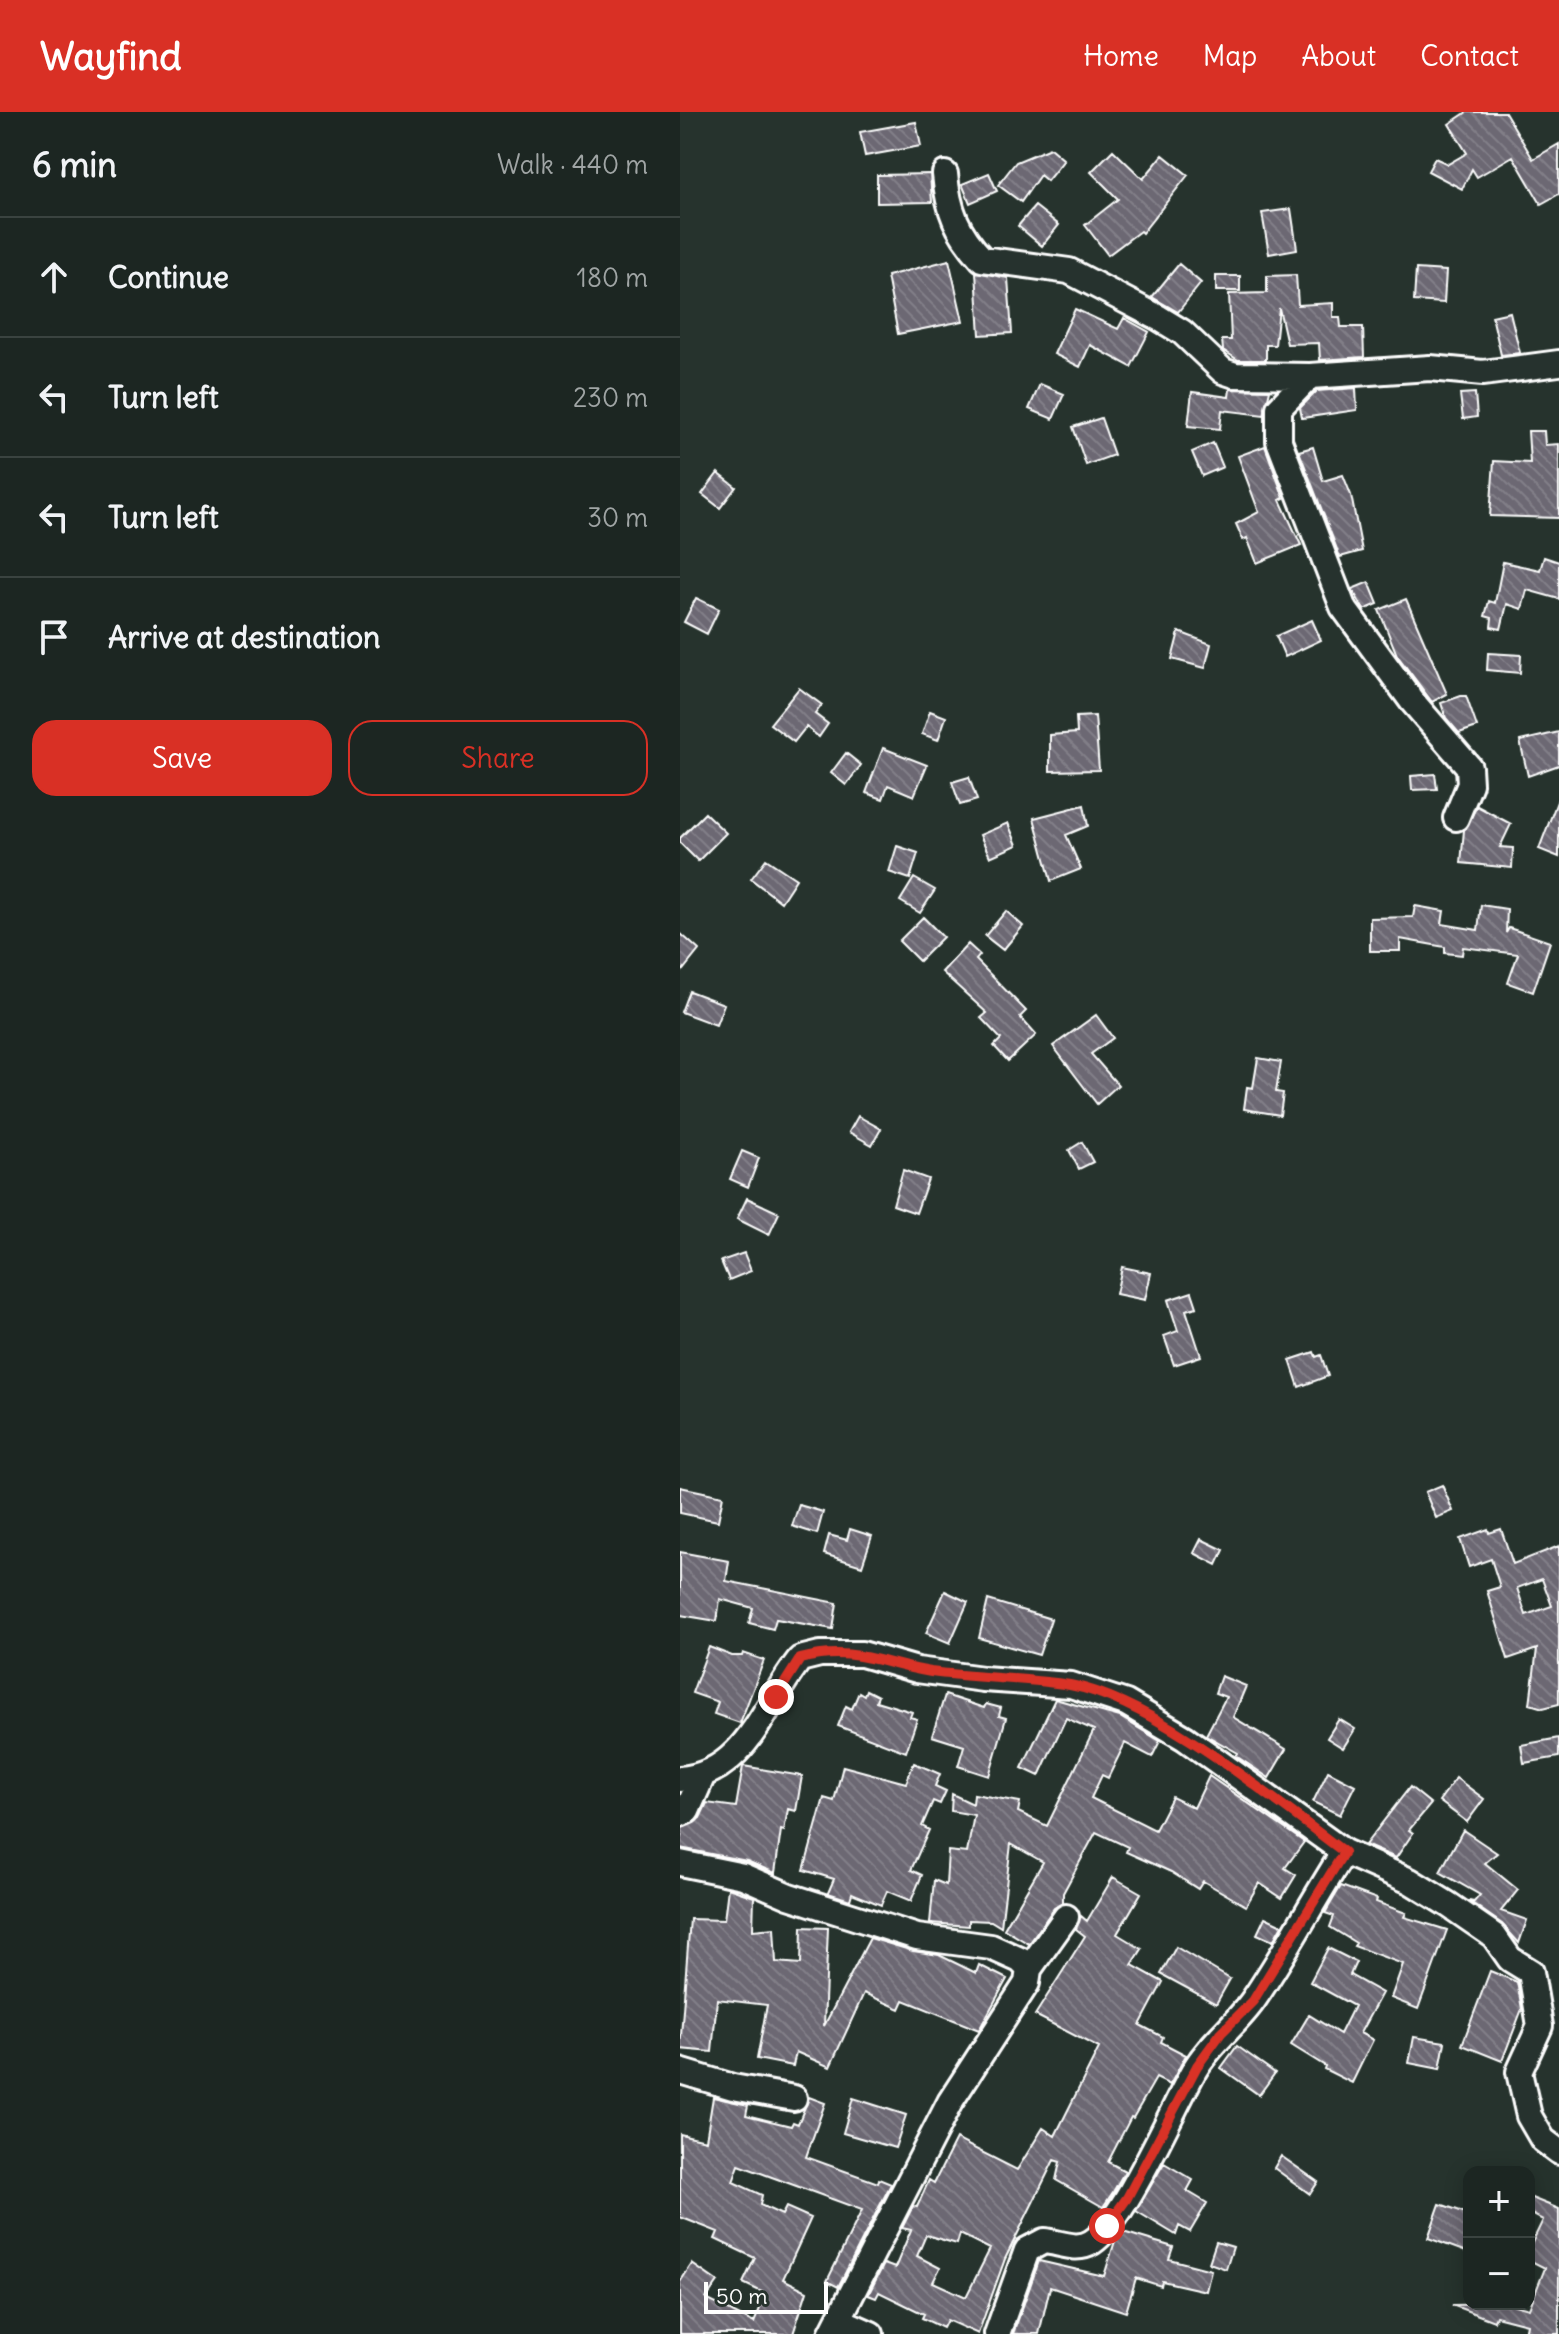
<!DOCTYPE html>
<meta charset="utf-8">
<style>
:root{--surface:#1c2622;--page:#29322f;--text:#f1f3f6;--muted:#a0a5a5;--line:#3a4340;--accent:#d93025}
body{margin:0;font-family:Delius,sans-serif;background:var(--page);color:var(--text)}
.controls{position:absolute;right:24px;bottom:24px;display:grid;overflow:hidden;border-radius:16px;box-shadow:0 4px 20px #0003}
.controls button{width:72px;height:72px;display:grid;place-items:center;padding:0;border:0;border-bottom:2px solid var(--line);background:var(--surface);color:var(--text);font:40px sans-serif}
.scale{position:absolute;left:24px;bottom:20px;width:124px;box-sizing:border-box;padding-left:8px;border:4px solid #fff;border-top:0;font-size:22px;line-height:28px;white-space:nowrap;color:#fff;-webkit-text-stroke:6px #26332d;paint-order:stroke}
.stop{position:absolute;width:24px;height:24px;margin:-18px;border:6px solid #d93025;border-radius:50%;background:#fff}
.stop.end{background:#d93025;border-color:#fff;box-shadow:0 2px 8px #0008}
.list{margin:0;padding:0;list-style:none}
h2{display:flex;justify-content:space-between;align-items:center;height:104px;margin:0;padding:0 32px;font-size:34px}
h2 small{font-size:26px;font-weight:400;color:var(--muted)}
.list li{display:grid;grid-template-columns:52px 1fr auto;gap:24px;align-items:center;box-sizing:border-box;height:120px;padding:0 32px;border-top:2px solid var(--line)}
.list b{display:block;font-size:30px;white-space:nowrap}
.list em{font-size:26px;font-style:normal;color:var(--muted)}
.actions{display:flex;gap:16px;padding:24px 32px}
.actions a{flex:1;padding:18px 0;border:2px solid var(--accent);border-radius:24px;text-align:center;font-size:28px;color:var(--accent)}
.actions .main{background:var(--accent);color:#fff}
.icon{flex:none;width:44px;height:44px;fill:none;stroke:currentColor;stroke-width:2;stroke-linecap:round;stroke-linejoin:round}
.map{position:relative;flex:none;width:879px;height:2222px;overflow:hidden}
header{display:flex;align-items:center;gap:48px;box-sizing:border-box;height:112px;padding:0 40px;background:var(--accent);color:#fff}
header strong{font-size:38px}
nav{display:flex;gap:44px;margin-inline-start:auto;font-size:28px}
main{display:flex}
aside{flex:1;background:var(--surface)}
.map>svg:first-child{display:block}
</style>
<header>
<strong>Wayfind</strong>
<nav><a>Home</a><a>Map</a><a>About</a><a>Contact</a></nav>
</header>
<main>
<aside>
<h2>6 min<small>Walk · 440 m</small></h2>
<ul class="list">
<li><svg class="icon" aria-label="ahead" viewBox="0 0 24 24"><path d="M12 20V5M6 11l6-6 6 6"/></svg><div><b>Continue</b></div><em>180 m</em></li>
<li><svg class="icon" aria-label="left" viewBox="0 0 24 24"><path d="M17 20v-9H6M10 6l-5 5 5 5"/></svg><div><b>Turn left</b></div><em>230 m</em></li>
<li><svg class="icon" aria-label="left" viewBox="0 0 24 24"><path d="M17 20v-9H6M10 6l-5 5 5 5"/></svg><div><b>Turn left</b></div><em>30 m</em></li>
<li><svg class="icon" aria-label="arrive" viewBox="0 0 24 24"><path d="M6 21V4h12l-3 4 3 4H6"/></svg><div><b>Arrive at destination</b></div></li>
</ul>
<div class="actions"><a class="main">Save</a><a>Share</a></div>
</aside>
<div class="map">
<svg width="879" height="2222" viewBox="0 0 879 2222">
<defs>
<pattern id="building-back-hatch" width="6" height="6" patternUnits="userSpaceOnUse" patternTransform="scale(2)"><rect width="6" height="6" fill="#6c6873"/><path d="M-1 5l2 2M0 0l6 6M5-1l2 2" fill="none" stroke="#827f88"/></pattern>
</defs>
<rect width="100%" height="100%" fill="#26332d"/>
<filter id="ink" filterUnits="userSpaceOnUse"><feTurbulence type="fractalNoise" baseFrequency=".0125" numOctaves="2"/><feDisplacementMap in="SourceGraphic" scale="16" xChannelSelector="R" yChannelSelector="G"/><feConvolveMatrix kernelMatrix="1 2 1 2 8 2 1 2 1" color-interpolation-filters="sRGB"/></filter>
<g filter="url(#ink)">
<path fill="url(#building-back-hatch)" stroke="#fff" stroke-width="2" fill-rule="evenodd" d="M787,0h38l28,47 26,-15v50l-18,10 -28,-48 -36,21 -5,-8 -10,20 -34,-18 7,-13 13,6 19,-11 -18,-29z
M236,10l5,24 -56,10 -5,-24z
M370,36l14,12 -17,21 -7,-6 -19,27 -23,-17 18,-23z
M433,38l30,29 20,-24 25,20 -46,58 -2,-2 -32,24 -23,-30 33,-26 -27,-27z
M309,61l8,18 -27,12 -8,-19z
M250,62l2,28 -55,1v-28z
M355,94l24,19 -17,21 -24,-20z
M611,97l6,40 -28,5 -7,-41z
M269,148l14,61 -65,13 -11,-58z
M499,152l22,19 -23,29 -26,-15z
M736,157l30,2 -2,32 -30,-2z
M296,160l32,6 4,55 -32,2z
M616,163l2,30 35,-2v14h7l1,10h22l1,30 -44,3 -1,-17 -32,1 -8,-36 -4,37h-9v15h-28l-15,-10 -1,-10h9l-2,-46 38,-1v-17z
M536,164h24v15h-24z
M395,197l43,20 6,-11 25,14 -18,35 -41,-22 -10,22 -26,-13z
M830,200l10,41 -19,2 -9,-39z
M360,272l24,10 -11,25 -24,-10z
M676,276l1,22 -55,8 -2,-10 17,-17z
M550,277l40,1 -6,25 -42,-5 -2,19 -32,-3 4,-34 37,5z
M795,281l2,24 -14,2 -3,-25z
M421,306l13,37 -28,10 -13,-38z
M848,319h16l1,14 14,-1v74l-69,-2 4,-55 36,2z
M533,331l10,24 -21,9 -10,-24z
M585,334l19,52 -4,2 21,45 -44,18 -10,-25 -4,2 -7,-16 23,-12 -21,-56z
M633,335l10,34 20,-6 8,20 11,56 -22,6 -41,-106z
M38,361l18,14 -16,21 -18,-14z
M864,445l15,5v37l-32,-9 -5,19 -15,-5 -6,25 -10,-2 1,-9 -7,-2 4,-15 6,2 8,-41 37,8z
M689,470l9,22 -14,6 -12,-21z
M16,486l23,11 -12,25 -23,-12z
M726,487l41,95 -15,8 -35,-47 -18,-45z
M632,508l9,20 -36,17 -9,-21z
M499,520l32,12 -6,24 -33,-9z
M808,541l33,2 -1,18 -33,-3z
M119,576l23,17 -7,9 13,10 -9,13 -13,-10 -12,15 -24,-18z
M781,584h5l11,31 -18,6 -13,-15 -5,-15z
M250,599l16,6 -8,23 -16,-6z
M415,604l4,54 -49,1v-36l27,-2 -1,-16z
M879,620v33l-31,11 -8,-35z
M203,636l44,17 -13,31 -26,-11 -5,14 -17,-6z
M166,641l15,12 -15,20 -15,-12z
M755,662l2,15 -25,1 -1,-14z
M289,665l8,23 -17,5 -8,-23z
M878,687h1v58l-20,-8z
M404,693l4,21 -22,9 15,34 -30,12 -17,-63z
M797,694l34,18 -11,23 13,1 -1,20 -51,-5 3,-33z
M25,701l21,20 -28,28 -18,-18v-5z
M328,711l9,22 -27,12 -10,-22z
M217,734l21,7 -8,26 -21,-7z
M86,747l30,20 -15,23 -30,-23z
M234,766l21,12 -15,23 -20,-12z
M801,793l26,4 -1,24 3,-5 41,14 -17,50 -25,-9 10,-29 -55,-7 -1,8 -17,-2v-6l-45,-8v12h-30v-33l43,-1 2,-11 29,5 -2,13 36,6z
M326,799l17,15 -20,24 -18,-14z
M243,805l20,20 -24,24 -20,-20z
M0,821l19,17 -19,24z
M288,832l12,11 -4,5 50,51 -6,6 16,18 -28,26 -14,-15 7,-7 -20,-21 6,-5 -45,-41z
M9,879l35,13 -8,21 -35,-13z
M416,903l17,23 -22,16 27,31 -21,19 -44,-58z
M578,946l23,4 -5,30 7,1 -3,22 -36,-6 3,-22 6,1z
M178,1004l23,13 -9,16 -23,-13z
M402,1030l11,20 -14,7 -10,-19z
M62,1039l17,7 -11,29 -18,-8z
M223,1058l25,9 -12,34 -23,-8z
M67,1086l32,15 -10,22 -32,-16z
M64,1141l7,18 -22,9 -8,-19z
M442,1155l29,6 -6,27 -29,-6z
M512,1180l5,15 -11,3 15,46 -27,9 -10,-29 14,-5 -10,-31z
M634,1240l2,5 5,-2 7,21 -29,11 -9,-27z
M762,1373l11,26 -17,7 -11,-26z
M0,1375l43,9 -5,25 -38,-8z
M119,1393l24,7 -6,22 -25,-8z
M170,1417l22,7 -10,30 -38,-12 5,-19 18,5z
M808,1417l1,4 12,-4 12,35 46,-18v158l-16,4 -13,-4 7,-55 -29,10 -21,-68 13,-4 -9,-28 -22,8 -9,-28zM862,1467l10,27 -26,9 -9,-27z
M521,1427l23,11 -7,15 -23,-12z
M0,1440l49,9 -3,20 111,22 -4,26 -57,-10 -3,10 -24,-6 4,-15 -33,-9 -3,22 -37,-6z
M265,1479l23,11 -18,41 -24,-10z
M308,1488l63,19 -12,36 -60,-17z
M29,1535l23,9h10l1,-3 21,7 -24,63 -26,-9 4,-12 -26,-9z
M541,1564l25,10 -13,31 53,32 -17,29 -33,-22 2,-3 -32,-18 20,-38 -11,-4z
M186,1578l12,6 -2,5 36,11 -2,5 7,2 -11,33 -68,-26 8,-20 6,3 7,-17 5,3z
M265,1583l39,13 2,-4 15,4 -2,8 7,2 -17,58 -31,-10 6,-20 -32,-10z
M375,1587l65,18 40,24 -8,16 -27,-14 -17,35 -6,-3 -11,23 64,32 17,-33 22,11 15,-32 95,66 -19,26 11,7 -14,23 -23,-15 -13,23 -43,-25 -5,8 -27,-17 -45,-20 2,-5 -32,-15 -33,61v10l-9,5 -25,36 -25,-15 39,-67 -32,-18 -10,83 -10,-6 -22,-1v6l-39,-3 4,-43 12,5 2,-34 19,2 7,-38 -23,-4 1,-17 21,10 1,-10 46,8 -2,10 29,14 47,-96 -28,-12 -27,58 -17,-8z
M659,1607l16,10 -12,19 -16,-10z
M879,1626v19l-35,6 -3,-18z
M234,1651l26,11 -5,12 11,5 -6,13 -7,-3 -11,25 7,4 -18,40 11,5 -11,26 -24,-10 -6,14 -29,-12 -2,7 -22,-7 6,-14 -30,-9 20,-72 10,3 9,-35 63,17z
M63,1654l59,10 -6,35 -8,-2 -4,22 -3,-1 -6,43 -28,-12 -67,-13 2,-20 18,-10 7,-15 29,4z
M648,1659l27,14 -15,30 -27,-13z
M776,1666l28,21 -17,23 -28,-21z
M730,1675l21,17 -22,26 4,3 -17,25 -31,-13z
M783,1718l34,23 -12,10 33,27 -17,21 26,9 -8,23 -17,-19 -33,-23 5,1 6,-7 -40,-23z
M433,1765l28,16 -24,41 25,15 -10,16 31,17 -23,43 23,12 -2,5 25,13 -16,30 -14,-7 -23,40 -2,-1 -23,45 17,9 -12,21 -10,15 -47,-27 4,-18 -6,-2 -49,99 -27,75 -31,-14 -4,8 -21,-10 2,-4 -45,-22 -3,6 -8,-3 16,-31 11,4 16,-38 -9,-2 11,-22 4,1 12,-27 5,3 22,-44 61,31 26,-42 12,8 44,-88 -64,-33 50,-79 -9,-7 5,-13 6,5zM280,2122l30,15 -24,48 -33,-15 7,-14 -23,-12 9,-21 31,9z
M661,1774l36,13 -1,3 30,11 -2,4 43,13 -29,79 -27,-11 12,-34 -49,-18 2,-3 -26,-16 4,-11 -9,-3z
M48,1776l26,9 -1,33 21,-2 2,34 25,2 1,-37 26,1 -4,98 46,-88 43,13 26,4 37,18 3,-8 28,14 -28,51 -75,-30 -4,9 -36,-16 -34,74 -34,-15 -3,14 -36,-7 10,-54 -50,-6 -5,53 -32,-3 10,-130 34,1z
M585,1805l17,8 -9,16 -16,-7z
M496,1835l54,32 -14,25 -55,-30z
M648,1836l28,14 -6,13 32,18 -22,40 13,7 -21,43 -28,-14 1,-3 -34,-21 18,-30 31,19 14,-28 -44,-24z
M810,1859l27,11 5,27 -20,52 -40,-16z
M734,1925l31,5 -5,27 -31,-6z
M557,1934l38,27 -16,22 -38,-27z
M33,1985l35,8 -2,10 45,11 2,-4 5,2 11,-27 16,6 -19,54 72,26 1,-4 12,5 -53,103 -11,-6 35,-71 -123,-45 -6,17 29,13 -2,10 22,10 4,-8 25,11 -28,61 24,12 -14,43h-113v-52l12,-18 26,18 -12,17 48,24 12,-29 -23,-11 12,-25 -40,-19 3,-7 -38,-15v-83l26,6z
M173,1986l53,17 -11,33 -52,-15z
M601,2044l37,26 -8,12 -36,-26z
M484,2051l29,17 -6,11 20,12 -17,29 -11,-6 -3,9 -40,-24z
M849,2085l30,12v125h-34l2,-10 -31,-8 -2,5 -42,-16 59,-1 18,5 16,-41 -16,-8v-11l14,-29 -14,-7z
M760,2092l29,10v39l-41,-15z
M443,2120l50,15 -4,12 42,11 -5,21 -44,-10 -1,5 -25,-8 -10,34 -76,-25 -11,47h-26l26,-73 65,15 11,-35z
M536,2130l17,5 -7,22 -17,-6z"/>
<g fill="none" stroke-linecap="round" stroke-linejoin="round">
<g stroke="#fff" stroke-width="30">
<path id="minor" d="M265,62c3,36 12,58 37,85l87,12 90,47 23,14 41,39 12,4 75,1 120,-8 53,5 76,-10
M630,264l-31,32v33l64,166 69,94 57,66 1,17 -14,34
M0,1667c66,-5 84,-75 120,-120l20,-5h42l55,16 66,9 88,6 55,18 59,35 159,114 66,29 39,24 45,31 16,23 21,13 9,54 -21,46 10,44 14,24 16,12
M0,1702l7,-3 15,-34
M0,1751l63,13 46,20 128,41 74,10 29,13 9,9 -2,14 -77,119 -119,232
M349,1857l37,-52
M0,1959l53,16 61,11
M159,2208l32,14
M317,2222l30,-84 17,-9c15,1 33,11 48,1 32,-20 81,-135 103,-173 16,-27 42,-45 59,-70 32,-47 59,-99 90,-147"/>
</g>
<use href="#minor" stroke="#26332d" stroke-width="24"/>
</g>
</g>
<g fill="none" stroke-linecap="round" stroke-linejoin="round" filter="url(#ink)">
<path stroke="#d93025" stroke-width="10" d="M96,1585l24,-38c54,-14 80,5 131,13 46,6 94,6 139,13 84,15 204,115 274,167l-91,149 -32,32 -24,33 -70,132 -20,28"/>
</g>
</svg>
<div class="controls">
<button>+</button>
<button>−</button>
</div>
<div class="scale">50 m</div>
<div class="stop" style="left:427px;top:2114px"></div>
<div class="stop end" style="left:96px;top:1585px"></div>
</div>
</main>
